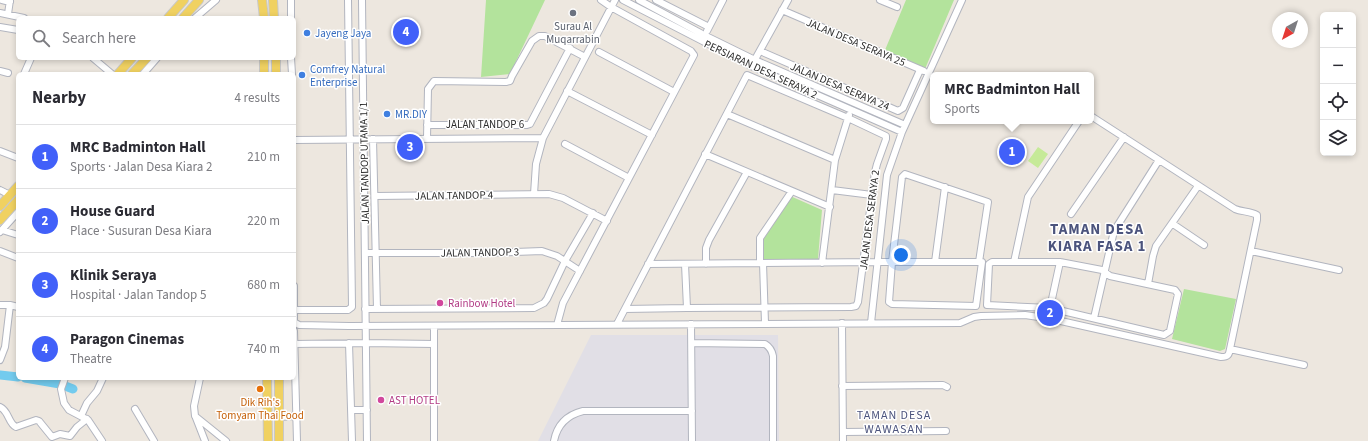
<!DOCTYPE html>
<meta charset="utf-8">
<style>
:root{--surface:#fff;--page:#f2f2f3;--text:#2b2b33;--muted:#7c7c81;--line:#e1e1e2;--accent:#4160f9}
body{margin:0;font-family:"Source Sans 3",sans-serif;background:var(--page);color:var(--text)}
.controls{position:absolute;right:12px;top:12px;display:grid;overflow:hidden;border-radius:6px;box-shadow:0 2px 6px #0003}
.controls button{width:36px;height:36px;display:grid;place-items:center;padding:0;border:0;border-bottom:1px solid var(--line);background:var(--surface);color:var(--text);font:20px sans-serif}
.compass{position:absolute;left:1272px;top:12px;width:36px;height:36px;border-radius:50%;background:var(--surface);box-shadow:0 2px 6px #0003;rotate:219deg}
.you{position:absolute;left:901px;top:255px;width:14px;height:14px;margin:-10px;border:3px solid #fff;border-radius:50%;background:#1a73e8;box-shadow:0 0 0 6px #1a73e833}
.badge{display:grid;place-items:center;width:26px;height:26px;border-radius:50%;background:var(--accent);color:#fff;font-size:13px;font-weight:700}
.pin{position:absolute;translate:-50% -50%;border:2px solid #fff;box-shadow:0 1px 4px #0006}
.popup{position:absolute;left:930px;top:72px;width:164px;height:52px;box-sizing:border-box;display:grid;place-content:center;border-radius:6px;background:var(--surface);filter:drop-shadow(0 1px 3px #0005);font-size:13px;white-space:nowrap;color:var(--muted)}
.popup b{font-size:15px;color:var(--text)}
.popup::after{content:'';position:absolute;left:50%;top:100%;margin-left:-8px;border:8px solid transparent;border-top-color:var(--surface)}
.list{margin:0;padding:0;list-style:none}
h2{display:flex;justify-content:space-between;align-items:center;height:52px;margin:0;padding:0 16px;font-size:17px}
h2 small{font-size:13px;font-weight:400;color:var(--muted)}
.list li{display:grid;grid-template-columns:26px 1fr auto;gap:12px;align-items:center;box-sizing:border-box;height:64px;padding:0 16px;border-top:1px solid var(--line)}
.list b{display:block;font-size:15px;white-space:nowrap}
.list p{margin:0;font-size:13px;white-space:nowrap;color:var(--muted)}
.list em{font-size:13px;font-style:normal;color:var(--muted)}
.icon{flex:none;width:22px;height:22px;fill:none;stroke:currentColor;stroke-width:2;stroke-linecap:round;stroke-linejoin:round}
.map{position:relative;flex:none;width:1368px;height:441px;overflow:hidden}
.search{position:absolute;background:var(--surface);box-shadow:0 2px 6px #0003;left:16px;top:16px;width:280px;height:44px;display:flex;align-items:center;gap:10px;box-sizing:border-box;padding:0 14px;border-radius:6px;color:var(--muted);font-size:15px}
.panel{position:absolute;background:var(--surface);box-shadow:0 2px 6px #0003;left:16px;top:72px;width:280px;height:308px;border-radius:6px}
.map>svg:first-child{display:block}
</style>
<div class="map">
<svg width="1368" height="441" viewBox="0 0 1368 441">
<rect width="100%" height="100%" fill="#ede7df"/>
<path fill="#e1dfe6" d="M591,335h187l1,106h-241z"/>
<path fill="#b3e39c" d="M486,0h59l-35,74 -29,3z
M906,0h48l-29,69 -40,-19z
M788,195l34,15 -4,49h-55l-1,-21z
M1184,289l52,10 -11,50 -5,2 -48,-12z"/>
<path fill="#c6ea98" d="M1038,147l10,7 -10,14 -10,-7z"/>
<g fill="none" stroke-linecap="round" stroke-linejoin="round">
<path stroke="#73cbee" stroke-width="9" d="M0,375l18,2
M25,378l35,6 13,5"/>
<g stroke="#b2b5bf" stroke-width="8">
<path id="minor" d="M2,0l8,2
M291,0v18
M362,0l5,441
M623,0l128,66 151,66
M639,0l65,35 51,25 150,65
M656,0l53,27
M880,0l17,7
M782,10l142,61
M0,13l24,5
M8,14l2,-14
M195,18l21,-18
M0,27l18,3
M707,31l16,-31
M760,51l138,60 5,-3 17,-38
M599,52l75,40
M93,58l19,16
M291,58l1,16
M753,63l35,-63
M0,71l8,2
M24,74l7,-16
M143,74l14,-16
M567,91l85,44
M727,114l108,46
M427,125h100l3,-1 40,-76
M427,138l1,-49 6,-8 72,1 4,-1 2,-5 20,-35 7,-5h6l40,21
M373,139l4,170
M294,140l249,-2
M565,144l64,34
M0,151l18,7
M705,154l125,53
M0,190l10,5
M832,190l40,5
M534,194l2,-30 7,-26 72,-138
M375,196l174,-2 14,4 44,23
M1071,214l53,-77
M1173,224l31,21
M2,230l16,5
M0,232l18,-20
M0,251l18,7
M1251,251l88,19
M365,253h118l59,-2 15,5 23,15
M935,262l10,-75
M992,262h68l42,8 8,6 65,14 3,4 -8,37 -6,4 -114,-27 -63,-3 2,-41z
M1014,262l14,-65 51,-76
M760,263v-25l32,-47
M763,263l2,60
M822,263l13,-103 14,-45
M648,264l229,-2c35,0 70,0 105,0l-6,44 -84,-2 -3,-2 3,-40 10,-85 3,-3 83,28 -9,60
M706,264v-16l3,-8 38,-68
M1148,284l5,-28 3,-10 42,-60
M294,286v36
M0,305h10l8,2
M1050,308l10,-46
M365,309l169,-1 10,-5 3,-4 18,-38 28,-48
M625,309l62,-1
M294,310h54l4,-3 -4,-307
M1094,318l20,-87 45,-71
M294,322l5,3 50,1 611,-3 14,-6 7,-1 44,-1 27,4 169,38c7,0 8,-2 9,-8l27,-129v-5c-7,-4 -15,-3 -22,-6l-144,-93
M842,323l1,118
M871,323l16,-148 15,-43 60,-132
M617,324l130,-249 101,43 38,18v3l-9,25 -2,8 -17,130 -2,4 -5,1 -164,1 -2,-44
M691,324l1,117
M557,325l6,-22 131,-248 -3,-4 -80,-44 -10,-7
M434,326v115
M294,331l3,110
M349,343l3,98
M692,343l73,1c5,3 7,7 8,12v85
M294,344l72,-1 68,1
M1230,349l74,16
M0,360l5,-13 5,-42
M65,378l-4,11 3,14 5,7 19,10 14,21
M200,378l-6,28 1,10 31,25
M842,386l101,-1 4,2
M0,407c9,4 8,16 16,20l20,-7 3,1 13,16 8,-3 10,2 7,-9 10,-8
M135,409l19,32
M351,410h16
M81,416l6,-13 10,-12 6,-13
M279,417l17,-1
M196,418l9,23
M843,432l103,-1
M554,441c3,-16 13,-26 29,-30h109"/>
</g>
<g stroke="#c8c8c8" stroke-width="10">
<path id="major" d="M262,0l2,18
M273,0l1,18
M168,18l16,-18
M183,18l16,-18
M264,58v16
M276,58v16
M118,74l14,-16
M132,74l15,-16
M0,206l18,-20
M0,220l18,-20
M267,378l1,63
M279,378v63"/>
</g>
<use href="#minor" stroke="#fff" stroke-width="6"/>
<use href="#major" stroke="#f0d161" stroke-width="8"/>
</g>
<circle fill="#6b7280" stroke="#fff" stroke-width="1.5" cx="573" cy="13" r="4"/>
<g fill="#3f7fe0" stroke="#fff" stroke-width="1.5">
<circle cx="307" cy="33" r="4"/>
<circle cx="302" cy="75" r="4"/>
<circle cx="387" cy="114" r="4"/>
</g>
<g fill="#d1479c" stroke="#fff" stroke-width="1.5">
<circle cx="440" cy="303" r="4"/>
<circle cx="381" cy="400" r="4"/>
</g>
<circle fill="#e8710a" stroke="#fff" stroke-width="1.5" cx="260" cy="389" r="4"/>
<g text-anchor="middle" stroke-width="3" stroke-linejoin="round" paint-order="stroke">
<g font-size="11" fill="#5b616d" stroke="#fff">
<text x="573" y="30">Surau Al<tspan x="573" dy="13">Muqarrabin</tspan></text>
</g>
<g font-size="11" fill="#366cbe" stroke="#fff" text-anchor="start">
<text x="315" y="37">Jayeng Jaya</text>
<text x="310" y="73">Comfrey Natural<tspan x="310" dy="13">Enterprise</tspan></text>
<text x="395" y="118">MR.DIY</text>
</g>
<g font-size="11" fill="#2c2c2c" stroke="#fff">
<text transform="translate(856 42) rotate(23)" y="4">JALAN DESA SERAYA 25</text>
<text transform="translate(761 69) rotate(25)" y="4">PERSIARAN DESA SERAYA 2</text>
<text transform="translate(840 86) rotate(23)" y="4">JALAN DESA SERAYA 24</text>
<text x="485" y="128">JALAN TANDOP 6</text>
<text transform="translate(364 163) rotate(-91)" y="4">JALAN TANDOP UTAMA 1/1</text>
<text transform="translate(454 195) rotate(-1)" y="4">JALAN TANDOP 4</text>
<text transform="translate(869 220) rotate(-83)" y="4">JALAN DESA SERAYA 2</text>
<text transform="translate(480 252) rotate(-1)" y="4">JALAN TANDOP 3</text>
</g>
<g font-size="11" fill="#b23c85" stroke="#fff" text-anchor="start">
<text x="448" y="307">Rainbow Hotel</text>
<text x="389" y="404">AST HOTEL</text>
</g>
<g font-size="11" fill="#c56008" stroke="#fff">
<text x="260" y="406">Dik Rih's<tspan x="260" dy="13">Tomyam Thai Food</tspan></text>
</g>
<g font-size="12" letter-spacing="1" fill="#4c547d" stroke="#fff">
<text x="894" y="419">TAMAN DESA<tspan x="894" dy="14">WAWASAN</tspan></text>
</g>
<g font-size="15" font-weight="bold" letter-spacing="1" fill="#4c547d" stroke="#fff">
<text x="1097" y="234">TAMAN DESA<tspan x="1097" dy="17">KIARA FASA 1</tspan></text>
</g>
</g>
</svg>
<div class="controls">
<button>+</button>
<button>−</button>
<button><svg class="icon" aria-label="locate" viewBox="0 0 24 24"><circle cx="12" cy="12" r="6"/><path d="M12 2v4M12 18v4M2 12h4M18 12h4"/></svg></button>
<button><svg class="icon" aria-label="layers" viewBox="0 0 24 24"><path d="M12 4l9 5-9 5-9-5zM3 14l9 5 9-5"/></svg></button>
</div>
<svg class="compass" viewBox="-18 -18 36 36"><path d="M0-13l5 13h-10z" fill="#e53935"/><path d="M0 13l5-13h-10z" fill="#7c7c81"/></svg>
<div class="you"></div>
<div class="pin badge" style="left:1012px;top:152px">1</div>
<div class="popup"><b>MRC Badminton Hall</b>Sports</div>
<div class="pin badge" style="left:1050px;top:313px">2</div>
<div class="pin badge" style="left:410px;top:147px">3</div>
<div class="pin badge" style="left:406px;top:32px">4</div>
<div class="search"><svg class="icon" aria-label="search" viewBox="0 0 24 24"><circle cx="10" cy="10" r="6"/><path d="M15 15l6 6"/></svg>Search here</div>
<section class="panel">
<h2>Nearby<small>4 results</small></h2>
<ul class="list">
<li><span class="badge">1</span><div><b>MRC Badminton Hall</b><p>Sports · Jalan Desa Kiara 2</p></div><em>210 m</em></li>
<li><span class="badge">2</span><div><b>House Guard</b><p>Place · Susuran Desa Kiara</p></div><em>220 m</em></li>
<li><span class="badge">3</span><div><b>Klinik Seraya</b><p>Hospital · Jalan Tandop 5</p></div><em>680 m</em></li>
<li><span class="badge">4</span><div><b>Paragon Cinemas</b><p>Theatre</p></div><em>740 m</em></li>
</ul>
</section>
</div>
